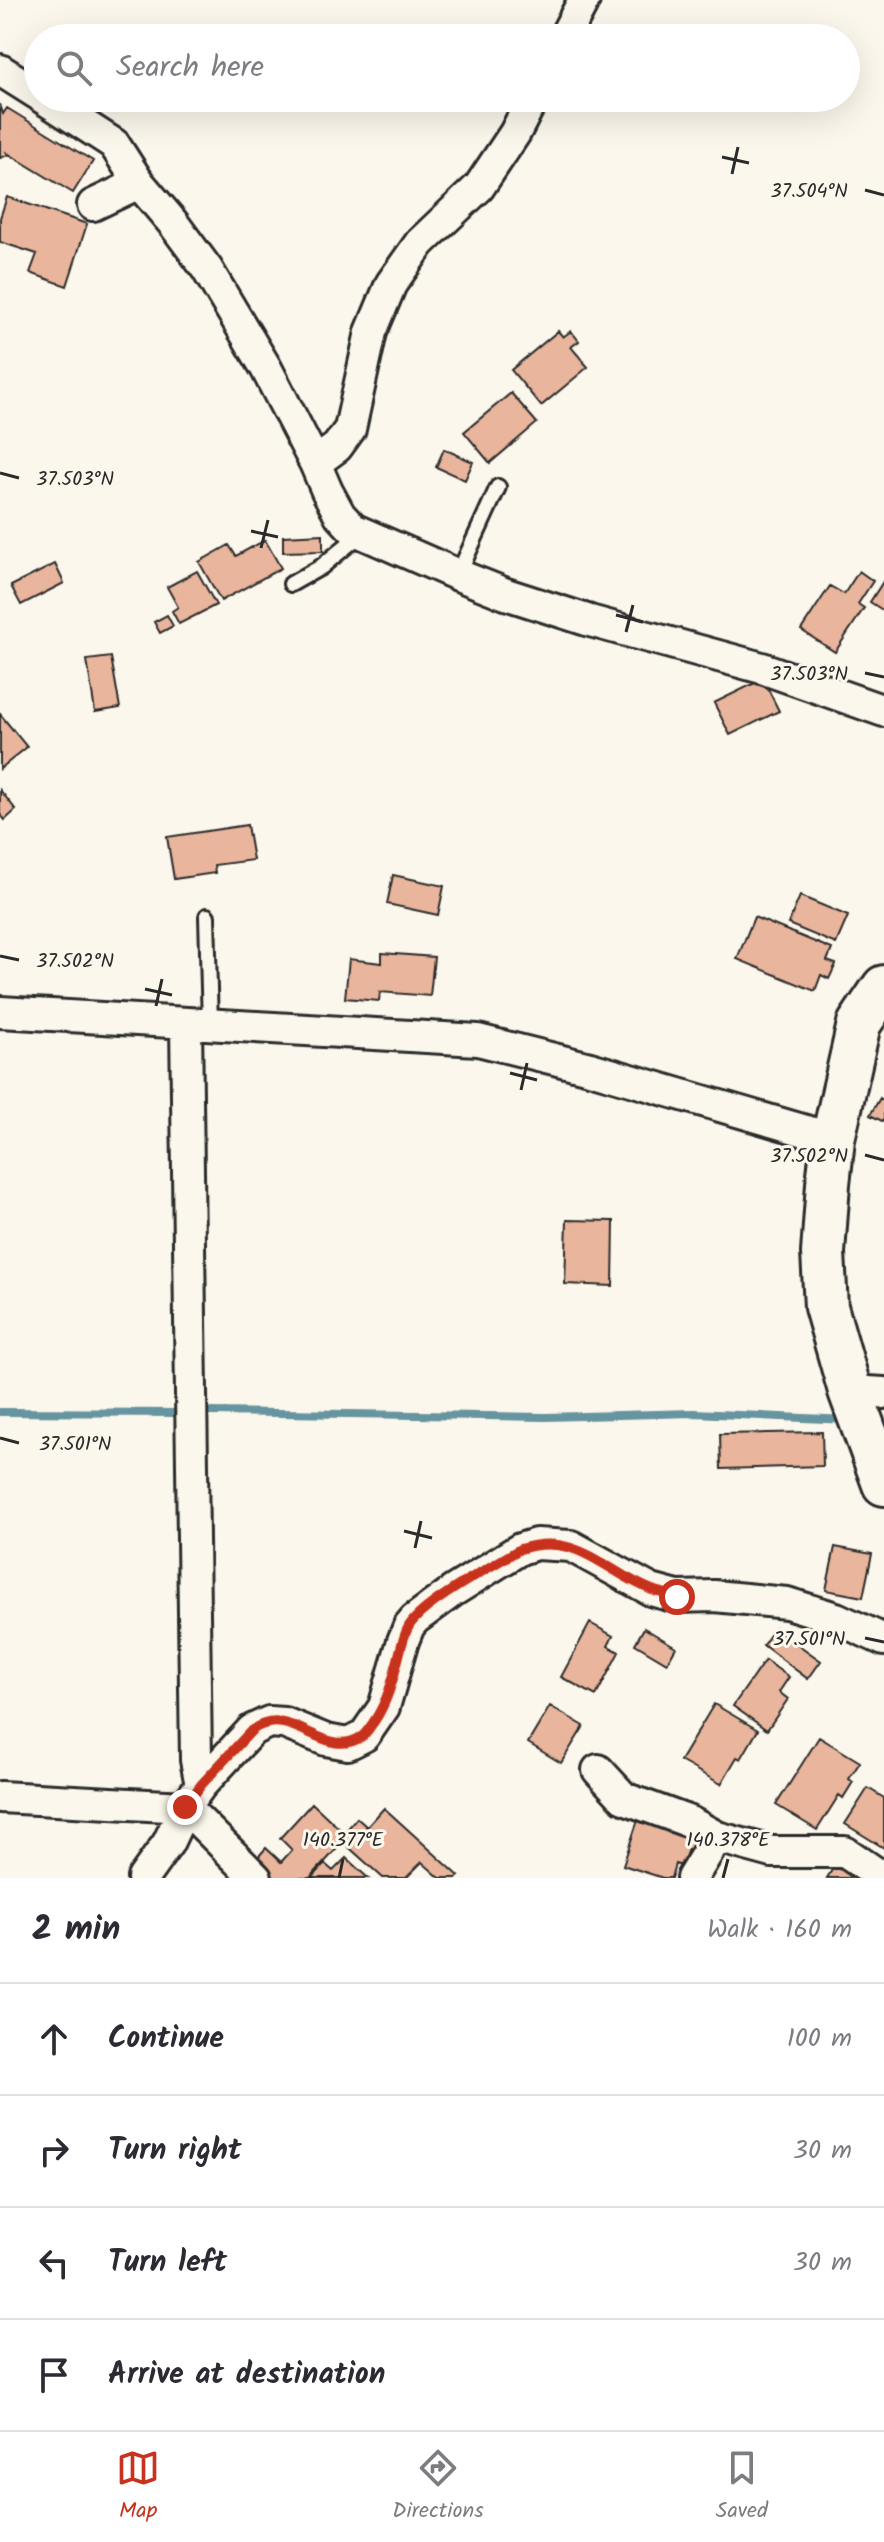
<!DOCTYPE html>
<meta charset="utf-8">
<style>
:root{--surface:#fff;--page:#f2f2f3;--text:#2b2b33;--muted:#7c7c81;--line:#e1e1e2;--accent:#c8321e}
body{margin:0;font-family:Kalam,sans-serif;background:var(--page);color:var(--text)}
.stop{position:absolute;width:24px;height:24px;margin:-18px;border:6px solid #c8321e;border-radius:50%;background:#fff}
.stop.end{background:#c8321e;border-color:#fff;box-shadow:0 2px 8px #0008}
.list{margin:0;padding:0;list-style:none}
h2{display:flex;justify-content:space-between;align-items:center;height:104px;margin:0;padding:0 32px;font-size:34px}
h2 small{font-size:26px;font-weight:400;color:var(--muted)}
.list li{display:grid;grid-template-columns:52px 1fr auto;gap:24px;align-items:center;box-sizing:border-box;height:112px;padding:0 32px;border-top:2px solid var(--line)}
.list b{display:block;font-size:30px;white-space:nowrap}
.list em{font-size:26px;font-style:normal;color:var(--muted)}
.icon{flex:none;width:44px;height:44px;fill:none;stroke:currentColor;stroke-width:2;stroke-linecap:round;stroke-linejoin:round}
.map{position:relative;flex:none;width:884px;height:1878px;overflow:hidden}
.search{position:absolute;background:var(--surface);box-shadow:0 8px 32px #0002;left:24px;right:24px;top:24px;height:88px;display:flex;align-items:center;gap:20px;box-sizing:border-box;padding:0 28px;border-radius:44px;color:var(--muted);font-size:30px}
.sheet{height:552px;background:var(--surface)}
nav{display:flex;justify-content:space-around;align-items:center;box-sizing:border-box;height:112px;border-top:2px solid var(--line);background:var(--surface);font-size:22px;color:var(--muted)}
nav a{display:grid;justify-items:center;gap:4px}
nav .on{color:var(--accent)}
.map>svg:first-child{display:block}
</style>
<div class="map">
<svg width="884" height="1878" viewBox="0 0 884 1878">
<rect width="100%" height="100%" fill="#fbf7ec"/>
<filter id="ink" filterUnits="userSpaceOnUse"><feTurbulence type="fractalNoise" baseFrequency=".0125" numOctaves="2"/><feDisplacementMap in="SourceGraphic" scale="16" xChannelSelector="R" yChannelSelector="G"/><feConvolveMatrix kernelMatrix="1 2 1 2 8 2 1 2 1" color-interpolation-filters="sRGB"/></filter>
<g filter="url(#ink)">
<g fill="none" stroke-linecap="round" stroke-linejoin="round">
<path stroke="#6694a0" stroke-width="8" d="M0,1412l179,1
M209,1412l336,5 149,-4 154,7"/>
</g>
<path fill="#e9b59c" stroke="#2b2b2b" stroke-width="2" d="M0,104l3,10 4,-6 86,53 -20,32 -66,-40 1,2 -8,3z
M7,197l80,27 -20,62 -37,-13 7,-19 -37,-12v-24z
M558,331l5,6 8,-6 8,10 -8,6 17,20 -47,39 -30,-36z
M511,393l26,30 -47,40 -26,-31z
M444,449l29,13 -8,18 -29,-13z
M323,534v17l-40,1v-16z
M265,540l16,28 -60,33 -22,-39 30,-17 7,11z
M55,564l9,19 -43,22 -10,-19z
M197,571l19,34 -37,19 -7,-13 6,-4 -11,-20z
M859,571l14,10 -15,23 6,4 -29,44 -34,-22 29,-44 14,8z
M884,580v31l-14,-9z
M167,615l6,11 -13,7 -6,-11z
M111,657l9,51 -25,4 -8,-52z
M763,679l16,32 -49,24 -16,-32z
M0,714l27,33 -27,22z
M0,790l16,20 -11,10 -5,-6z
M247,825l6,35 -39,5 1,8 -41,6 -7,-42z
M393,875l51,11 -6,29 -51,-11z
M800,896l48,20 -12,28 -48,-20z
M754,917l78,32 -5,12 9,3 -7,15 -8,-4 -6,16 -78,-32z
M382,953l52,4 -4,39 -50,-4 -1,9 -34,-3 4,-39 33,4z
M880,1098l4,3v17l-2,3 -12,-6z
M567,1220l47,1 -1,65 -48,-2z
M822,1432l1,34 -102,3 -1,-35z
M835,1547l37,7 -9,43 -37,-7z
M590,1623l23,13 -5,10 11,6 -23,44 -35,-19z
M644,1628l32,19 -9,16 -32,-19z
M775,1628l46,33 -13,18 -45,-34z
M765,1660l24,17 -10,15 9,7 -21,31 -34,-24z
M714,1704l44,26 -17,29 -4,-2 -16,27 -41,-23z
M550,1706l34,20 -23,37 -33,-20z
M819,1737l41,25 -11,17 4,3 -10,16 -4,-3 -22,35 -41,-25z
M868,1788l16,10v50l-39,-24z
M312,1803l32,30 13,-15 10,9 17,-19 75,68 -2,2h-17l-18,-16 -16,16h-23l-40,-36 -33,36h-48l-13,-11 17,-19 15,14 11,-12 -12,-12z
M640,1814l63,20 -6,18 -9,-3 -6,17 -7,-2 -4,14h-8l-40,-13z
M346,1858l22,20h-56l13,-14 8,7z
M835,1865l19,13h-27z"/>
<g fill="none" stroke-linecap="round" stroke-linejoin="round">
<g stroke="#2b2b2b" stroke-width="20">
<path id="lane" d="M458,575l40,-88
M291,584l30,-17 41,-34
M207,916l3,109"/>
</g>
<g stroke="#2b2b2b" stroke-width="36">
<path id="street" d="M564,38l20,-38
M0,70l38,24
M43,98l71,46 25,39 34,40 34,46 59,99 49,95 12,28 13,24 13,14 105,46 48,19 84,27 172,47 122,43
M93,205l46,-22
M315,463l22,-16 13,-18 21,-97 20,-48 29,-41 59,-56 36,-54 18,-35
M0,1012l478,28 112,28 243,71
M850,1391l34,2
M598,1770l26,28 66,24 27,15
M201,1785l51,-55 17,-8 15,1 42,17 22,4 16,-8 20,-29 19,-66 6,-15 6,-7 38,-28 67,-42 16,-5 35,2 80,44 26,7 37,-1 73,7 49,15 48,22
M0,1797l185,10 71,71
M143,1878l25,-35 17,-36 16,-22 -5,-25 -10,-736
M692,1878l25,-41 55,15h73l38,26"/>
</g>
<g stroke="#2b2b2b" stroke-width="48">
<path id="secondary" d="M884,987l-25,37 -26,115 -5,45 -5,69 3,54 24,84 34,93"/>
</g>
<use href="#lane" stroke="#fbf7ec" stroke-width="14"/>
<use href="#street" stroke="#fbf7ec" stroke-width="30"/>
<use href="#secondary" stroke="#fbf7ec" stroke-width="42"/>
</g>
</g>
<g fill="none" stroke-linecap="round" stroke-linejoin="round" filter="url(#ink)">
<path stroke="#c8321e" stroke-width="10" d="M185,1807l16,-22 51,-55c40,-28 72,31 109,7 5,-3 8,-9 12,-14 12,-17 18,-35 23,-56 4,-13 6,-29 13,-41 14,-23 85,-61 111,-77 58,-18 83,22 132,41 8,3 17,4 25,7"/>
</g>
<path fill="none" stroke="#2b2b2b" stroke-width="3" d="M722,157l27,6M732,174l6,-27M865,190l19,5M0,473l19,5M251,531l27,6M261,548l7,-28M616,615l27,7M626,632l7,-27M865,673l19,4M0,956l19,4M145,989l27,6M156,1006l6,-27M510,1073l27,7M521,1090l6,-27M865,1155l19,5M0,1438l19,5M404,1531l28,7M415,1548l6,-27M865,1638l19,4M339,1878l4,-19M723,1878l5,-19"/>
<g font-size="20" text-anchor="middle" fill="#2b2b2b" stroke="#fbf7ec" stroke-width="6" stroke-linejoin="round" paint-order="stroke">
<text x="809" y="197">37.504°N</text>
<text x="75" y="485">37.503°N</text>
<text x="809" y="680">37.503°N</text>
<text x="75" y="967">37.502°N</text>
<text x="809" y="1162">37.502°N</text>
<text x="75" y="1450">37.501°N</text>
<text x="809" y="1645">37.501°N</text>
<text x="343" y="1846">140.377°E</text>
<text x="728" y="1846">140.378°E</text>
</g>
</svg>
<div class="stop" style="left:677px;top:1597px"></div>
<div class="stop end" style="left:185px;top:1807px"></div>
<div class="search"><svg class="icon" aria-label="search" viewBox="0 0 24 24"><circle cx="10" cy="10" r="6"/><path d="M15 15l6 6"/></svg>Search here</div>
</div>
<section class="sheet">
<h2>2 min<small>Walk · 160 m</small></h2>
<ul class="list">
<li><svg class="icon" aria-label="ahead" viewBox="0 0 24 24"><path d="M12 20V5M6 11l6-6 6 6"/></svg><div><b>Continue</b></div><em>100 m</em></li>
<li><svg class="icon" aria-label="right" viewBox="0 0 24 24"><path d="M7 20v-9h11M14 6l5 5-5 5"/></svg><div><b>Turn right</b></div><em>30 m</em></li>
<li><svg class="icon" aria-label="left" viewBox="0 0 24 24"><path d="M17 20v-9H6M10 6l-5 5 5 5"/></svg><div><b>Turn left</b></div><em>30 m</em></li>
<li><svg class="icon" aria-label="arrive" viewBox="0 0 24 24"><path d="M6 21V4h12l-3 4 3 4H6"/></svg><div><b>Arrive at destination</b></div></li>
</ul>
</section>
<nav>
<a class="on"><svg class="icon" aria-label="map" viewBox="0 0 24 24"><path d="M3 6l6-2 6 2 6-2v14l-6 2-6-2-6 2zM9 4v14M15 6v14"/></svg>Map</a>
<a><svg class="icon" aria-label="directions" viewBox="0 0 24 24"><path d="M12 3l9 9-9 9-9-9zM9 14v-3h6M13 9l2 2-2 2"/></svg>Directions</a>
<a><svg class="icon" aria-label="saved" viewBox="0 0 24 24"><path d="M7 4h10v16l-5-4-5 4z"/></svg>Saved</a>
</nav>
